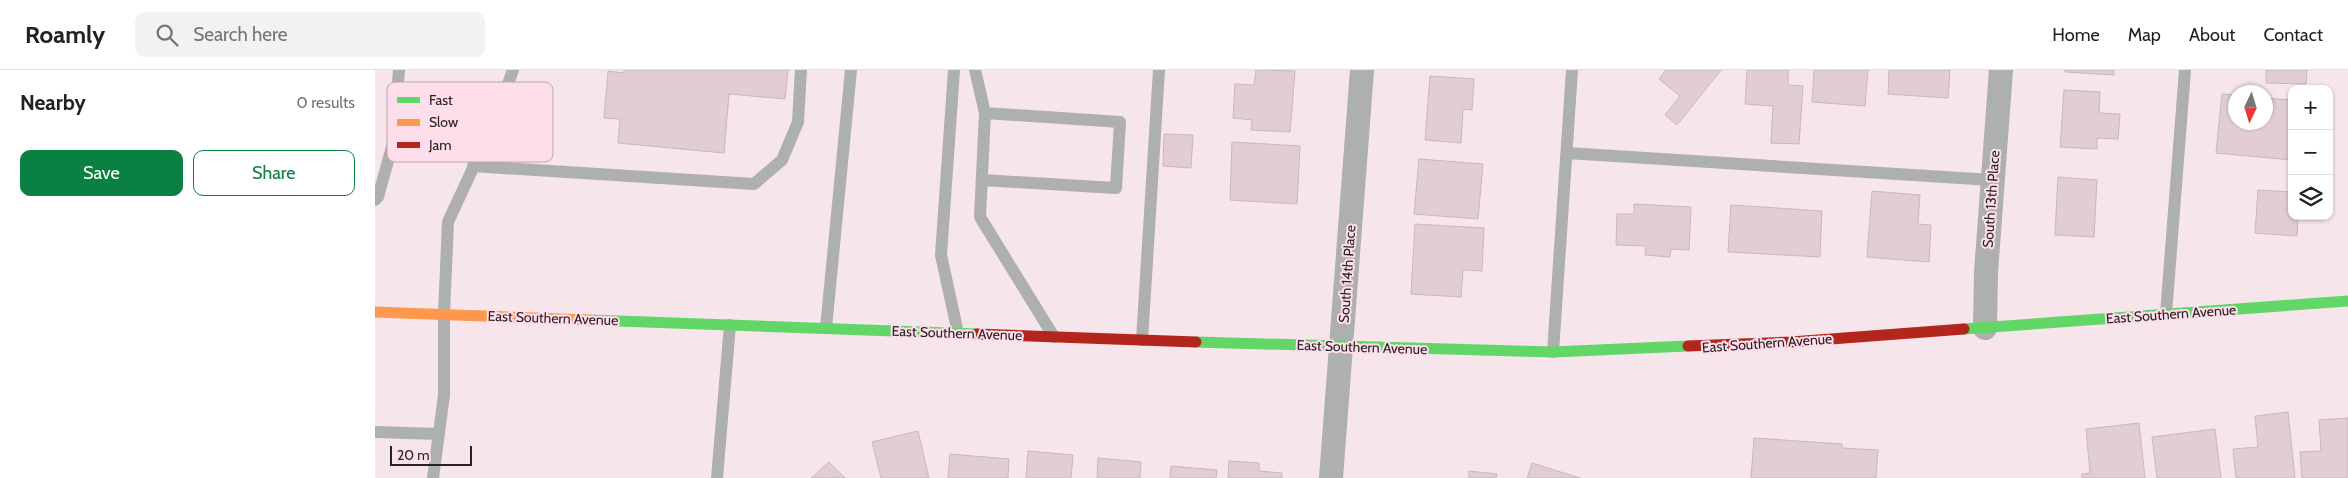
<!DOCTYPE html>
<meta charset="utf-8">
<style>
:root{--surface:#fff;--page:#f2f2f2;--text:#222;--muted:#767676;--line:#e0e0e0;--accent:#0b8043}
body{margin:0;font-family:Cabin,sans-serif;background:var(--page);color:var(--text)}
.controls{position:absolute;right:15px;top:15px;display:grid;overflow:hidden;border-radius:10px;box-shadow:0 1px 4px #0004}
.controls button{width:45px;height:45px;display:grid;place-items:center;padding:0;border:0;border-bottom:1px solid var(--line);background:var(--surface);color:var(--text);font:25px sans-serif}
.compass{position:absolute;left:1853px;top:15px;width:45px;height:45px;border-radius:50%;background:var(--surface);box-shadow:0 1px 4px #0004;rotate:184deg}
.scale{position:absolute;left:15px;bottom:12px;width:82px;box-sizing:border-box;padding-left:5px;border:2px solid #2b2024;border-top:0;font-size:14px;line-height:18px;white-space:nowrap;color:#2b2024;-webkit-text-stroke:4px #fddeea;paint-order:stroke}
.list{margin:0;padding:0;list-style:none}
h2{display:flex;justify-content:space-between;align-items:center;height:65px;margin:0;padding:0 20px;font-size:21px}
h2 small{font-size:16px;font-weight:400;color:var(--muted)}
.actions{display:flex;gap:10px;padding:15px 20px}
.actions a{flex:1;padding:11px 0;border:1px solid var(--accent);border-radius:10px;text-align:center;font-size:18px;color:var(--accent)}
.actions .main{background:var(--accent);color:#fff}
.icon{flex:none;width:28px;height:28px;fill:none;stroke:currentColor;stroke-width:2;stroke-linecap:round;stroke-linejoin:round}
.map{position:relative;flex:none;width:1973px;height:408px;overflow:hidden}
header{display:flex;align-items:center;gap:30px;box-sizing:border-box;height:70px;padding:0 25px;background:var(--surface);border-bottom:1px solid var(--line)}
header strong{font-size:24px}
nav{display:flex;gap:28px;margin-inline-start:auto;font-size:18px}
.search{width:350px;height:45px;background:var(--page);display:flex;align-items:center;gap:12px;box-sizing:border-box;padding:0 18px;border-radius:10px;color:var(--muted);font-size:19px}
main{display:flex}
aside{flex:1;background:var(--surface)}
.map>svg:first-child{display:block}
</style>
<header>
<strong>Roamly</strong>
<div class="search"><svg class="icon" aria-label="search" viewBox="0 0 24 24"><circle cx="10" cy="10" r="6"/><path d="M15 15l6 6"/></svg>Search here</div>
<nav><a>Home</a><a>Map</a><a>About</a><a>Contact</a></nav>
</header>
<main>
<aside>
<h2>Nearby<small>0 results</small></h2>
<ul class="list">
</ul>
<div class="actions"><a class="main">Save</a><a>Share</a></div>
</aside>
<div class="map">
<svg width="1973" height="408" viewBox="0 0 1973 408">
<rect width="100%" height="100%" fill="#f6e5eb"/>
<path fill="#e2ccd5" stroke="#c7b9be" d="M249,0h164l-3,29 -56,-5 -5,59 -106,-10 2,-24 -16,-1 4,-47 16,2z
M881,0l39,1 -5,61 -39,-2 1,-10 -19,-2 2,-34 19,1z
M1291,0h55l-44,55 -12,-10 15,-19 -21,-17z
M1372,0h41v15l15,1 -4,58 -28,-1 2,-37 -28,-2z
M1439,0h54l-3,36 -53,-4z
M1514,0h61l-2,28 -60,-4z
M1690,0h49v5l-49,-3z
M1891,0h41l-1,14 -40,-1z
M1055,6l44,3 -2,31 -9,-1 -2,34 -36,-3z
M1689,20l36,2 -1,21 21,1 -2,25 -21,-1v11l-37,-2z
M1847,24l13,1v27h30v-24l27,2v60l-76,-7z
M789,64l29,1 -2,33 -28,-2z
M857,72l68,4 -3,58 -67,-4z
M1044,89l64,5 -5,55 -64,-5z
M1683,107l39,3 -3,57 -39,-2z
M1883,120l34,2v24h6l-1,20 -42,-3z
M1497,121l48,4 -2,29 13,1 -2,37 -62,-5z
M1259,134l57,3 -2,43 -18,-1 -1,8 -25,-2 1,-9 -30,-1 1,-31h17z
M1356,135l91,6 -2,46 -92,-5z
M1040,154l69,4 -2,43 -19,-1 -2,27 -50,-3z
M1913,342l7,66h-59l-3,-29 25,-2 -3,-31z
M1973,348v60h-46l-2,-26 21,-1 -2,-31z
M1764,353l6,55h-63v-4l8,-1 -4,-44z
M1840,359l6,49h-64l-5,-41z
M543,361l11,47h-48l-9,-36z
M1379,368l88,6v4l36,2 -2,28h-125z
M653,381l45,4 -2,23h-45z
M575,384l59,5 -1,19h-60z
M723,388l43,4 -1,16h-43z
M854,391l30,2v8l23,2v5h-54z
M454,392l16,16h-34z
M1157,393l48,15h-53z
M796,396l46,4 -1,8h-46z
M1094,401l28,3 -1,4h-27z"/>
<g fill="none" stroke-linecap="round" stroke-linejoin="round">
<path stroke="#aeafaf" stroke-width="12" d="M24,0l-1,13 5,24 79,40
M579,0l-13,185 17,78
M600,0l10,43 -5,104 74,120
M1192,83l425,27
M98,96l281,18 28,-24 16,-38 3,-52
M607,110l134,8 4,-66 -135,-9
M0,130l3,-3 25,-90
M1791,244l19,-244
M451,258l25,-258
M767,270l17,-270
M1178,282l19,-282
M0,362l64,2
M58,408l11,-83v-81l4,-92 44,-95 21,-57
M342,408l13,-153"/>
<path stroke="#aeafaf" stroke-width="24" d="M1610,258l1,-56 15,-202
M956,408l31,-408"/>
<path stroke="#63d668" stroke-width="11" d="M215,250l387,14
M1589,259l384,-28
M821,272l357,10 135,-6"/>
<path stroke="#ff974d" stroke-width="11" d="M0,242l215,8"/>
<path stroke="#b3261e" stroke-width="11" d="M602,264l219,8
M1313,276l103,-4 173,-13"/>
</g>
<g text-anchor="middle" stroke-width="4" stroke-linejoin="round" paint-order="stroke">
<g font-size="14" fill="#2b2024" stroke="#fddeea">
<text transform="translate(1616 129) rotate(-86)" y="5">South 13th Place</text>
<text transform="translate(972 204) rotate(-86)" y="5">South 14th Place</text>
<text transform="translate(1796 244) rotate(-4)" y="5">East Southern Avenue</text>
<text transform="translate(178 248) rotate(2)" y="5">East Southern Avenue</text>
<text transform="translate(582 263) rotate(2)" y="5">East Southern Avenue</text>
<text transform="translate(1392 273) rotate(-4)" y="5">East Southern Avenue</text>
<text transform="translate(987 277) rotate(2)" y="5">East Southern Avenue</text>
</g>
</g>
<rect x="12" y="12" width="166" height="80" rx="8" fill="#fddeea" stroke="#bea5af" stroke-width="1"/>
<rect x="22" y="27" width="23" height="6" fill="#63d668"/>
<rect x="22" y="49" width="23" height="7" fill="#ff974d"/>
<rect x="22" y="72" width="23" height="6" fill="#b3261e"/>
<g font-size="14" fill="#2b2024">
<text x="54" y="35">Fast</text>
<text x="54" y="57">Slow</text>
<text x="54" y="80">Jam</text>
</g>
</svg>
<div class="controls">
<button>+</button>
<button>−</button>
<button><svg class="icon" aria-label="layers" viewBox="0 0 24 24"><path d="M12 4l9 5-9 5-9-5zM3 14l9 5 9-5"/></svg></button>
</div>
<svg class="compass" viewBox="-18 -18 36 36"><path d="M0-13l5 13h-10z" fill="#e53935"/><path d="M0 13l5-13h-10z" fill="#767676"/></svg>
<div class="scale">20 m</div>
</div>
</main>
